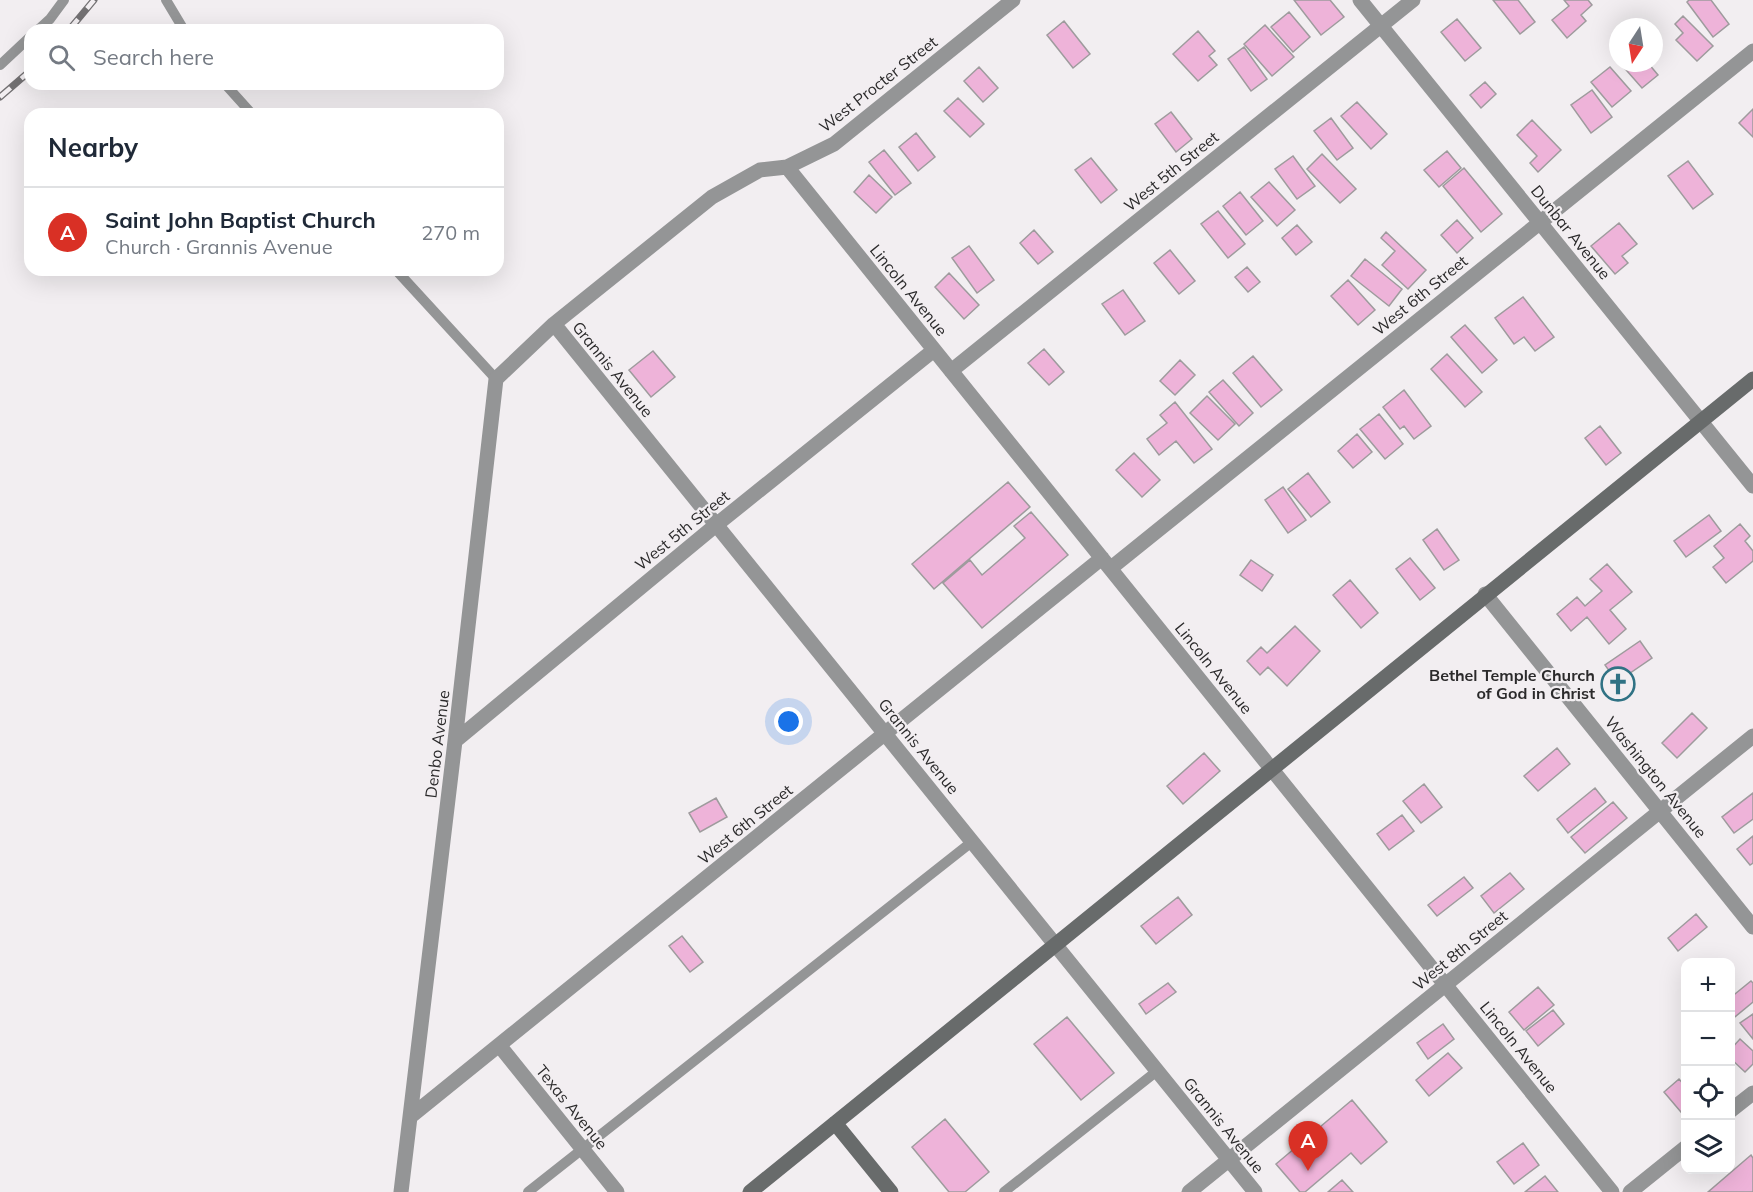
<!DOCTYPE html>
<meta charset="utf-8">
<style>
:root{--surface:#fff;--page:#f6f6f7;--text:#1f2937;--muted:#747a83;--line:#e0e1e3;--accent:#d93025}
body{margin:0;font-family:Mulish,sans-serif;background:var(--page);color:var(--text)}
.controls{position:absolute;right:18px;bottom:18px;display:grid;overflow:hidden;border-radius:12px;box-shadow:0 6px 24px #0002}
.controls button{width:54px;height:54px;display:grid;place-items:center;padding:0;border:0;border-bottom:2px solid var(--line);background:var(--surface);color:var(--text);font:30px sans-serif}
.compass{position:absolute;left:1609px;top:18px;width:54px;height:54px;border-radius:50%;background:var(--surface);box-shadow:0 6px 24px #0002;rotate:192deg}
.you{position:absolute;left:789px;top:722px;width:21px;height:21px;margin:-15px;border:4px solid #fff;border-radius:50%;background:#1a73e8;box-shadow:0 0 0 9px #1a73e833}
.badge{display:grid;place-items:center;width:39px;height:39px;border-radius:50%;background:var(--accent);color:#fff;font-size:20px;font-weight:700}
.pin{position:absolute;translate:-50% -50px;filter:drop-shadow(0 2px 3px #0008)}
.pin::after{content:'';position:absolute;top:32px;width:21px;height:18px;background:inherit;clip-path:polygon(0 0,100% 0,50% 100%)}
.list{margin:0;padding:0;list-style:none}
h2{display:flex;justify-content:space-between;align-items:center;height:78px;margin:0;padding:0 24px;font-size:26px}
h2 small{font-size:20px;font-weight:400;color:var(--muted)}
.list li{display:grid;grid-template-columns:39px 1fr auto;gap:18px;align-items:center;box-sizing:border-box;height:90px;padding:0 24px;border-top:2px solid var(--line)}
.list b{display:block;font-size:22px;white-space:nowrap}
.list p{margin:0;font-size:20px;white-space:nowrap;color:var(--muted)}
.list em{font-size:20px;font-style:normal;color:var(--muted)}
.icon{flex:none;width:33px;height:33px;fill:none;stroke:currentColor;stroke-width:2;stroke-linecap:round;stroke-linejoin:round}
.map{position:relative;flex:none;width:1753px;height:1192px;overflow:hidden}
.search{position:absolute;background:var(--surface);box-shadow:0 6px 24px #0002;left:24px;top:24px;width:480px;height:66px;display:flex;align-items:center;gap:15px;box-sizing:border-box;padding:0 21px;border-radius:18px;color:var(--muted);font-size:22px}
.panel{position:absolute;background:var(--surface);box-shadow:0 6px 24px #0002;left:24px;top:108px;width:480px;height:168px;border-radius:18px}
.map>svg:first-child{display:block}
</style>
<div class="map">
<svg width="1753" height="1192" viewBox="0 0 1753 1192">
<rect width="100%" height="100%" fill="#f2eef1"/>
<path fill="#eeb3d9" stroke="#9e9b9d" stroke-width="1.5" d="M1294,0h36l14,17 -23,18z
M1493,0h25l17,22 -15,12z
M1564,0h24l4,5 -11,10 5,6 -19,17 -15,-18 17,-14z
M1689,0h22l18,24 -16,13 -26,-35z
M1289,12l21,25 -17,15 -22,-25z
M1683,16l30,30 -16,15 -21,-21 7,-7 -8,-9z
M1457,19l24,29 -16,13 -24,-29z
M1064,21l26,33 -17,14 -26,-33z
M1265,25l29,32 -22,19 -28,-32z
M1198,31l17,20 -6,5 8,9 -19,16 -25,-27z
M1244,47l23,32 -16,12 -23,-32z
M1620,63h28l10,12 -16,13z
M979,67l19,21 -15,14 -19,-21z
M1610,67l21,24 -19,16 -21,-25z
M1485,82l11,12 -15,14 -11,-13z
M1592,90l20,27 -21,16 -20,-28z
M958,98l26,26 -14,13 -26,-26z
M1357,102l30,32 -16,15 -30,-33z
M1753,109v28l-14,-14z
M1171,112l21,27 -16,13 -21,-28z
M1331,118l22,30 -16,12 -23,-29z
M1532,120l29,30 -23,22 -8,-9 7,-7 -20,-21z
M916,133l19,24 -17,14 -19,-24z
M884,150l27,33 -16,12 -26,-33z
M1447,151l14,17 -22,19 -15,-17z
M1322,154l34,35 -16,14 -33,-34z
M1293,156l22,30 -18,13 -22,-30z
M1091,158l26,32 -16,13 -26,-33z
M1688,161l25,33 -20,15 -25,-33z
M1464,168l38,46 -21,18 -38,-46z
M869,175l23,22 -16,16 -22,-21z
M1269,182l26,28 -18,16 -26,-29z
M1240,192l23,29 -17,14 -23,-29z
M1218,211l27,33 -17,14 -27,-34z
M1457,220l16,18 -16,15 -16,-18z
M1619,223l18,21 -15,12 6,7 -13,11 -24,-28z
M1297,225l15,17 -16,13 -14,-17z
M1034,230l19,22 -15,12 -18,-21z
M1386,232l40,38 -18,19 -26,-24 13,-14 -14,-13z
M969,246l25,34 -17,13 -25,-35z
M1170,250l25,31 -16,13 -25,-31z
M1365,259l37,30 -13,17 -38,-30z
M1247,267l13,15 -12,10 -13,-15z
M949,273l30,32 -15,14 -29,-32z
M1348,280l27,30 -17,15 -27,-29z
M1123,290l22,31 -20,14 -23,-31z
M1523,297l31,40 -19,14 -11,-14 -10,7 -19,-26z
M1465,325l32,35 -15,13 -31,-36z
M1044,349l20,23 -15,13 -21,-22z
M653,351l22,26 -24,20 -22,-27z
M1447,354l35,38 -17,15 -34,-38z
M1253,356l29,34 -21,17 -28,-34z
M1180,360l15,15 -20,20 -15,-14z
M1223,380l30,33 -14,13 -30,-34z
M1404,390l27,36 -17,13 -10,-13 -4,3 -17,-22z
M1207,396l28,28 -17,16 -28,-27z
M1175,402l37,47 -18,14 -18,-22 -17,14 -12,-16 20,-16 -7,-8z
M1379,414l24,30 -18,15 -25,-30z
M1600,426l21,27 -15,12 -21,-27z
M1357,434l15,18 -19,16 -15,-17z
M1134,453l26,27 -18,17 -26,-27z
M1308,473l22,29 -19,15 -23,-28z
M1008,482l22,25 -96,82 -22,-25z
M1283,487l23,33 -18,13 -23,-33z
M1031,512l37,43 -86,73 -39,-45 27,-23 12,15 43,-37 -11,-12z
M1709,515l12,16 -35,26 -12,-16z
M1740,524l10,12 -5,5 8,10v10l-27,22 -13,-16 11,-9 -10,-12z
M1437,529l22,31 -15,10 -21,-30z
M1410,558l25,30 -15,12 -24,-31z
M1251,560l22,15 -11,16 -22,-16z
M1607,564l25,28 -22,18 16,19 -17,15 -22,-27 -16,14 -14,-17 20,-17 8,9 17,-15 -12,-12z
M1350,580l28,33 -17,15 -28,-33z
M1295,626l25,25 -33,35 -19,-19 -8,8 -13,-14 14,-14 6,6z
M1640,641l12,17 -35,24 -12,-17z
M1692,713l15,15 -30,30 -15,-15z
M1557,748l13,16 -32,27 -14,-15z
M1204,753l16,18 -37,33 -16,-18z
M1424,784l18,23 -21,16 -18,-22z
M1595,788l11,14 -38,31 -11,-14z
M1753,793v26l-19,14 -12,-16z
M716,798l11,19 -27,15 -11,-19z
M1613,802l14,16 -42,35 -14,-16z
M1402,815l12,16 -25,19 -12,-16z
M1753,836v27l-3,2 -13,-16z
M1510,873l14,16 -30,24 -13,-17z
M1464,877l9,11 -36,28 -9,-11z
M1178,897l14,18 -36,29 -15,-18z
M1696,914l11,13 -29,24 -10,-13z
M682,936l21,26 -13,10 -21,-26z
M1751,981l2,2v19l-23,19v-23z
M1168,983l8,9 -30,22 -7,-10z
M1538,987l16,18 -30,25 -15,-18z
M1553,1010l11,14 -26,22 -12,-15z
M1753,1014v25l-13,-16z
M1067,1017l47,56 -33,27 -47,-56z
M1443,1024l11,15 -26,20 -11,-16z
M1740,1039l13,12v13l-8,8 -15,-14v-8z
M1448,1053l14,15 -33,28 -13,-16z
M1679,1079l7,8v31l-22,-26z
M1352,1100l35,42 -26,22 -10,-11 -46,39h-5l-24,-28z
M945,1119l44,53 -24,20h-16l-37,-45z
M1523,1143l16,22 -25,19 -17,-22z
M1751,1155l2,3v34h-45z
M1545,1176l13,16h-33z
M1342,1180l11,12h-25z"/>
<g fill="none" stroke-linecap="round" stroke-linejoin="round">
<path stroke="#949596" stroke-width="10" d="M166,0l18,30
M38,30l12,-11 14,-19
M0,65l30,-28
M225,84l27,30
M396,270l100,109
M528,1192l445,-351
M1004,1192l153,-121"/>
<path stroke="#949596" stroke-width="15" d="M1360,0l393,486
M787,167l825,1025
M554,324l701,868
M951,371l462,-371
M1111,568l642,-517
M1485,594l268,333
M455,741l261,-216 218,-175
M499,1045l118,147
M1730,1111l23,-18
M410,1117l692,-559
M401,1192l54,-451 41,-362 58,-55 158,-127 48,-27 27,-3 47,-23 179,-144
M1189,1192l564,-456
M1630,1192l56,-45"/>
<path stroke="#686b6b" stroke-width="15" d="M835,1123l56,69
M750,1192c335,-270 667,-543 1003,-813"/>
<g stroke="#737173" stroke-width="7">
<path id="rail" d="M69,30l25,-30
M0,97l30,-26"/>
</g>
<use href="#rail" stroke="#f2eef1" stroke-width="4.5" stroke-dasharray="14" stroke-linecap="butt"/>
</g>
<defs>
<g id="church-ring" transform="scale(1.725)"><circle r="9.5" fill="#f2eef1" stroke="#307284" stroke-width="1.5"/><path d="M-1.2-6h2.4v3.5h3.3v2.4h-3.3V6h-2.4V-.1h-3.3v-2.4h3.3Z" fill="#307284"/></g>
</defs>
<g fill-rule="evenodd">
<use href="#church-ring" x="1618" y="684"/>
</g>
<g text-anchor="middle" stroke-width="4.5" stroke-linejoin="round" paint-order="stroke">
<g font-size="16" fill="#2b2a2b" stroke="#f2eef1">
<text transform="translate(878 84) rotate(-38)" y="6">West Procter Street</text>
<text transform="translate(1171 171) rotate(-39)" y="6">West 5th Street</text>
<text transform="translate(1571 232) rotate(51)" y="6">Dunbar Avenue</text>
<text transform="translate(909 290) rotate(51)" y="6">Lincoln Avenue</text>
<text transform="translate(1420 295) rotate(-39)" y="6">West 6th Street</text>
<text transform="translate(613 369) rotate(51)" y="6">Grannis Avenue</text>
<text transform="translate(682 530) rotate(-39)" y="6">West 5th Street</text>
<text transform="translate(1214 668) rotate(51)" y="6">Lincoln Avenue</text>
<text transform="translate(437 744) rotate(-83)" y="6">Denbo Avenue</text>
<text transform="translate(919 746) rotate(51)" y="6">Grannis Avenue</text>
<text transform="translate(1656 777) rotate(51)" y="6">Washington Avenue</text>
<text transform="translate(745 824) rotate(-39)" y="6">West 6th Street</text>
<text transform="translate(1460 950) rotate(-39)" y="6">West 8th Street</text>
<text transform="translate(1519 1047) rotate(51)" y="6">Lincoln Avenue</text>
<text transform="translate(572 1107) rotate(51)" y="6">Texas Avenue</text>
<text transform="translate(1224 1125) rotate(51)" y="6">Grannis Avenue</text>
</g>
<g font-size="16" font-weight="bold" fill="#2b2a2b" stroke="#f2eef1" text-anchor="end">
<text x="1595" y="681">Bethel Temple Church<tspan x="1595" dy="18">of God in Christ</tspan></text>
</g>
</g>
</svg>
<div class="controls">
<button>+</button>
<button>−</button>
<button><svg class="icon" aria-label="locate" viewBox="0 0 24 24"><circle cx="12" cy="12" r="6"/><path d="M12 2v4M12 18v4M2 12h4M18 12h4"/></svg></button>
<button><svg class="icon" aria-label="layers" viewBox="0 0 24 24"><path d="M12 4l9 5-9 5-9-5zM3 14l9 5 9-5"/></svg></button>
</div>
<svg class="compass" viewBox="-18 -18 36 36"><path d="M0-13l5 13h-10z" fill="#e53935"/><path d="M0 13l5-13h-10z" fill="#747a83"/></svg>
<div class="you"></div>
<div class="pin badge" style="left:1308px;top:1171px">A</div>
<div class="search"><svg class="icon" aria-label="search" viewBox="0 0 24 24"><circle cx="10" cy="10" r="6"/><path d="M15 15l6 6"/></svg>Search here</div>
<section class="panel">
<h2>Nearby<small></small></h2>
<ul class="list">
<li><span class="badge">A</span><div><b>Saint John Baptist Church</b><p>Church · Grannis Avenue</p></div><em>270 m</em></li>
</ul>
</section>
</div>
